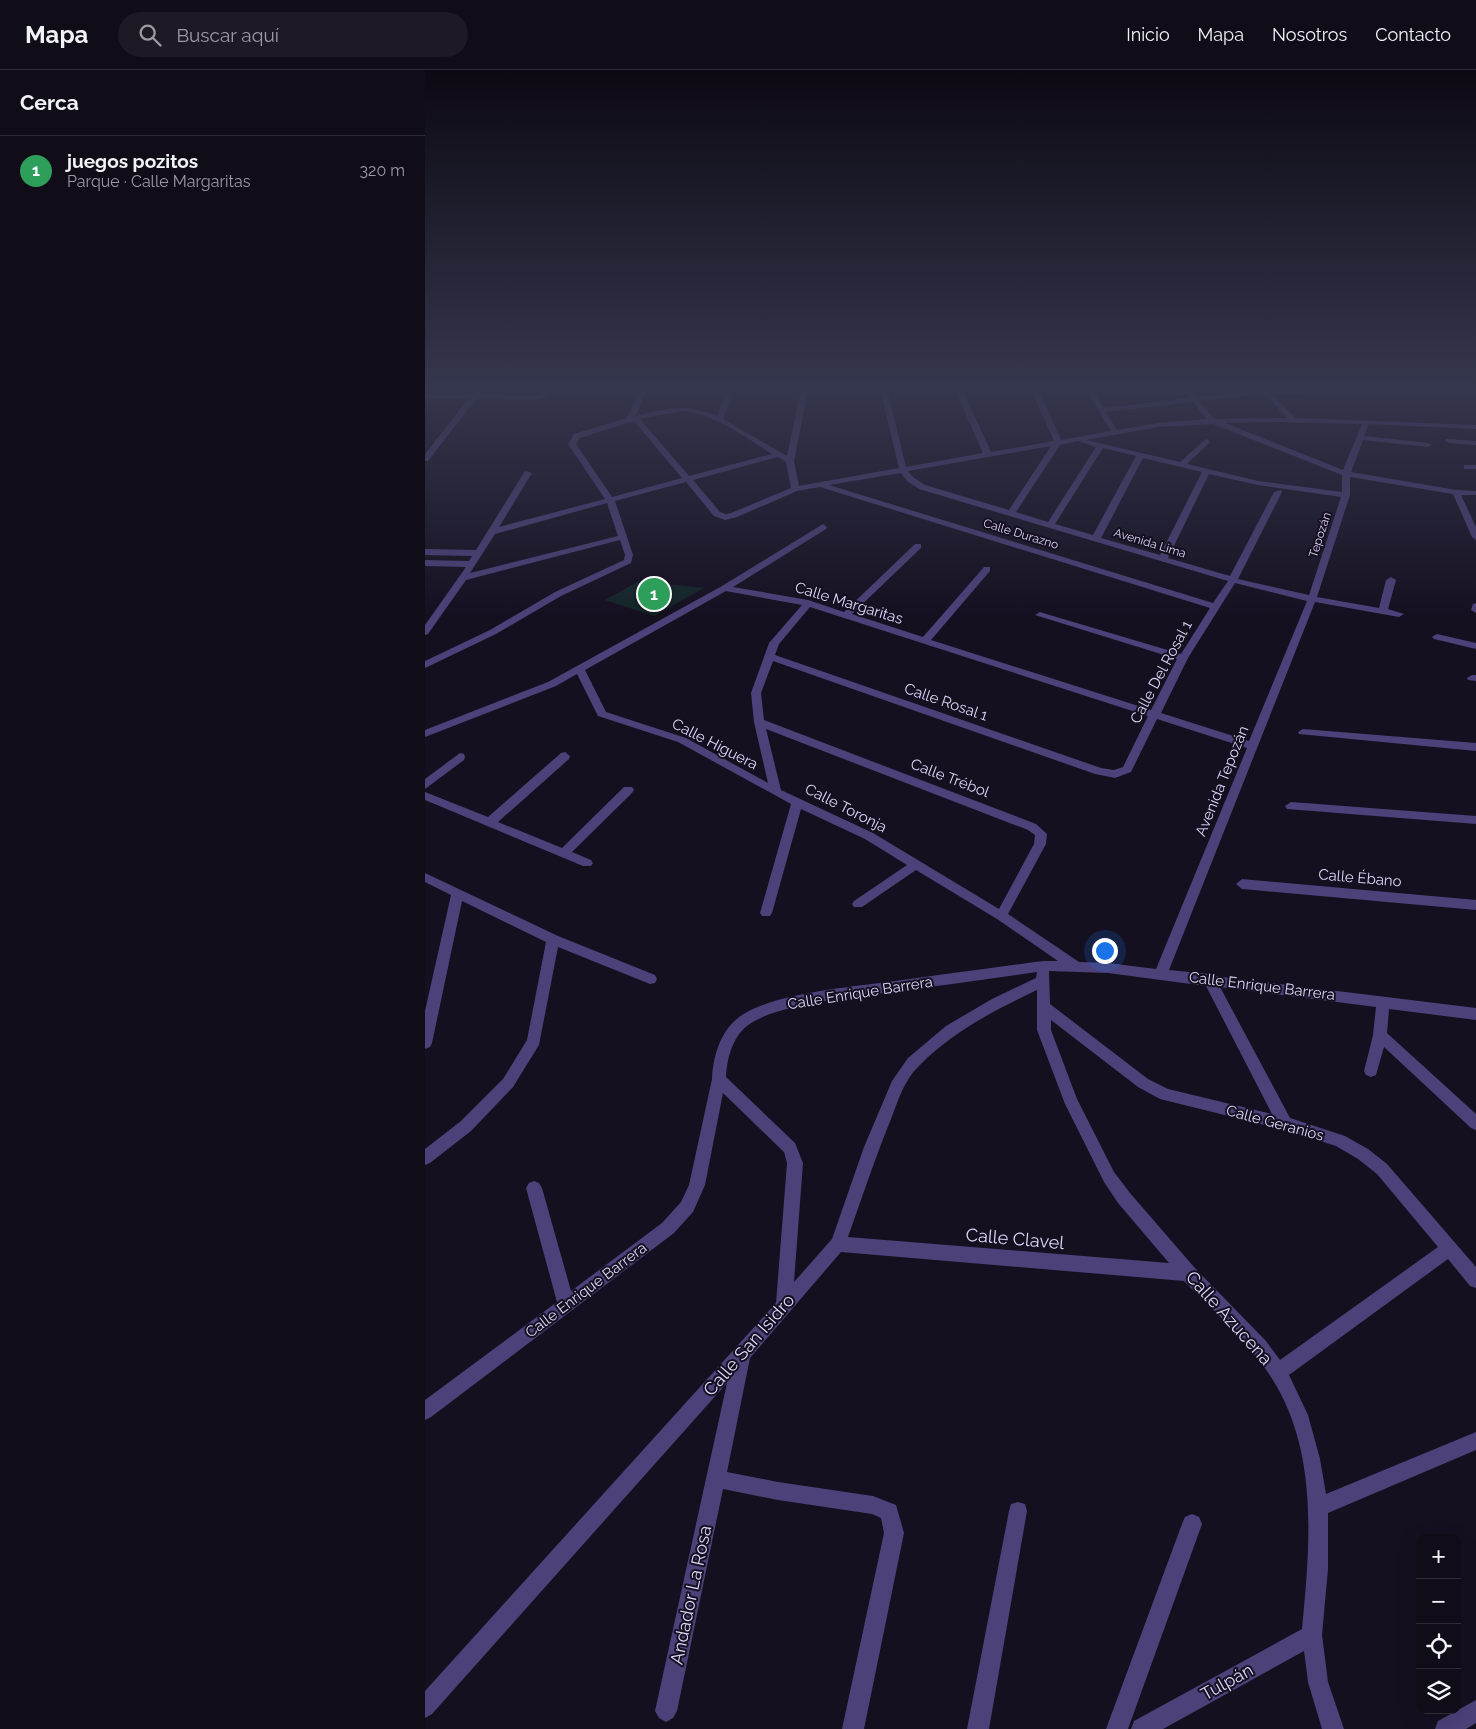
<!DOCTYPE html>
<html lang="es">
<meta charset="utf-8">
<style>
:root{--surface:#100c18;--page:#1e1a25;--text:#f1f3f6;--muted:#9c9ba2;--line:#302c37;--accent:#db2777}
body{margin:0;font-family:Raleway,sans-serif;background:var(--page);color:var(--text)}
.controls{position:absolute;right:15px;bottom:15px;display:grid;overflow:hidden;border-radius:10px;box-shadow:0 5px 20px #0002}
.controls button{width:45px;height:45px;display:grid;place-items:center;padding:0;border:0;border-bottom:1px solid var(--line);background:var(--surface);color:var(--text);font:25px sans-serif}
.you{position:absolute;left:679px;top:880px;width:18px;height:18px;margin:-12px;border:4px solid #fff;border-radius:50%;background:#1a73e8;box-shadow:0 0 0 8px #1a73e833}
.badge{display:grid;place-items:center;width:32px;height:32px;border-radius:50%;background:var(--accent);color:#fff;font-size:16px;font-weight:700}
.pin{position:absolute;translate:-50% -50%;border:2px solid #fff;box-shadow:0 1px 5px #0006}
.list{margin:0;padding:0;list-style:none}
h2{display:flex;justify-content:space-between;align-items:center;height:65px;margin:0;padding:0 20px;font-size:21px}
h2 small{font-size:16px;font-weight:400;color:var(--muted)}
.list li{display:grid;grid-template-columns:32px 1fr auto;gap:15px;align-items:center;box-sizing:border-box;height:70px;padding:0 20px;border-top:1px solid var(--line)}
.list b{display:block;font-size:19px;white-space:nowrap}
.list p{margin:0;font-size:16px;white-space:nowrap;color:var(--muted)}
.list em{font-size:16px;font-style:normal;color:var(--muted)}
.icon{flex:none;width:28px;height:28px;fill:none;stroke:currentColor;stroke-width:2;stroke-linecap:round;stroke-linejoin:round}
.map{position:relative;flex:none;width:1051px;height:1659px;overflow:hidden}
header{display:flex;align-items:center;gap:30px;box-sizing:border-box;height:70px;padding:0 25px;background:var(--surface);border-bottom:1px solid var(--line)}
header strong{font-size:24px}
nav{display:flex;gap:28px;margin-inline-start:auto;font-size:18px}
.search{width:350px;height:45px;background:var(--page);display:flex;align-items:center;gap:12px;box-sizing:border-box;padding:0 18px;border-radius:28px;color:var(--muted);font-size:19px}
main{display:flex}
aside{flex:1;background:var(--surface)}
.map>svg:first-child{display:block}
</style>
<header>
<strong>Mapa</strong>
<div class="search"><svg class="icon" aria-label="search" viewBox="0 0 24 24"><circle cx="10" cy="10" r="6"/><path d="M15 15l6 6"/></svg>Buscar aquí</div>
<nav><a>Inicio</a><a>Mapa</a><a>Nosotros</a><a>Contacto</a></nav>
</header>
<main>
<aside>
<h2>Cerca<small></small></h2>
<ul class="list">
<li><span class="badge" style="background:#2e9e5b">1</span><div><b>juegos pozitos</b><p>Parque · Calle Margaritas</p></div><em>320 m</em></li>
</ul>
</aside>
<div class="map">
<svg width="1051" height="1659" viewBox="0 0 1051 1659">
<rect width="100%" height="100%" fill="#151020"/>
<path fill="#142629" d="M214,511l65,7 -50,28 -49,-16z"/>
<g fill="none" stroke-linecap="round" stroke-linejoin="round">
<path fill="#4c4179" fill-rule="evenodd" d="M54,315h7l-7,10 53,1 9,-2 3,-9h7l-4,12 -15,3 -56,-1 -48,62h-3v-7l43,-55 -43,-1v-4l47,1z
M216,315h7l-12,31c31,-8 50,-13 81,0l11,-31h7l-12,34 64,37 15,-71h7l-15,76 5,25 100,-18 -20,-83h7l20,82 77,-14 -30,-68h7l31,67 63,-11 -25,-56h7l25,55 50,-9 -28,-46h7l14,23 85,-10 -9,-13h7l9,12 65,-7 -4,-5h7l4,5 17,-2 191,3v4l-204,-1 23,24 181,7v4l-107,-5 -5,12 64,7 4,2 -4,2 -65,-7 -12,32 105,18 20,1v4h-15l15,32v13l-4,-3 -19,-43 -103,-17v18l-33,102 62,11 7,-28 5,-3 5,3 -8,29 16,5 -5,3 -84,-15 -146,368 40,4 5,2 262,32v12l-87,-11 -2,24 89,81v16l-5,-2 -87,-81 -8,28 -5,2 -5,-2 -2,-4 9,-36 3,-28 -156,-20 70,131 55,18 23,13 19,15 89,103v21l-6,-2 -22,-27 -159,116 19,40 12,44 6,35 150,-62v18l-148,63v56l-6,66 6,47 16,47h-22l-14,-47 -4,-31 -141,78h-32l3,-8 168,-92c8,-84 17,-178 -31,-252 -23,-36 -57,-66 -87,-96l-343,-29 -91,106 -23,114 51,10 95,14 23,9 8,28 -40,196h-22l42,-196 -3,-15 -9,-4 -94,-14 -55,-11 -46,222 -4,7 -7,4 -7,-4 -4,-7 72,-328 -295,331 -7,4v-27l351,-388 11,-140 -3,-11 -61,-59 -18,92 -12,27 -19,21 -243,184 -6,3v-20l132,-98 -31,-114 3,-5 5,-2 5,2 3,5 29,103 91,-68 19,-21 8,-17 23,-106c1,-22 8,-47 26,-61 29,-24 112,-31 150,-36 52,-7 103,-14 155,-21h15l-61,-42 -81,-49 -54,37h-8l-2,-3 2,-3 53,-36 -42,-26 -64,-30 -29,104 -2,3h-8l-2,-3 31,-109 -113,-62 -80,-26 -21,-42 -21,12 -131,51v-7l123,-48 174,-96 101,-62 4,3 -1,2 -93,58 75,13 36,12 71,-68h6v4l-69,66 71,23 61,-70h6v4l-59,69 220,70 26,-51 -142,-44 5,-3 3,1 138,41 29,-46 -390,-121 -23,4 -60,26 -12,3 -11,-4 -28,-34 -71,19 18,54 -2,8 -70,33 -65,38 -71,34v-7l65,-31 65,-38 69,-32 1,-5 -5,-15 -154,40 -38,54 -3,1v-10l41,-58 -41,-1v-6l44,1 3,-5 -47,-1v-6l51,1 49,-79 7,2 -33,54 106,-28 -37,-55 6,-10 53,-16zM840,324l22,24 -73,1 -15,-18zM768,332l13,17 -48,4 -41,7 -11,-18zM257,341c33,3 63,26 90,43l-83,22 -49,-57zM209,351l48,57 -70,19 -36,-53 4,-6zM852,352l85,2 -19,46 -118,-47zM788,354l129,51v17l-84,-11 -71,-17 22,-21 1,-2 -4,-2 -26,23 -94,-22 72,-13zM653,371l18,6 -48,75 -32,-10 44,-67zM626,376l-42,64 -84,-25 -12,-8 -5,-6zM678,378l33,8 -43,79 -38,-11zM353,387l8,5 5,26 -60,25 -5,1 -6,-2 -27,-32zM718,388l59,14 -42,83 -59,-17zM476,403l6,8 12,8 309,92 -15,22 -384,-118zM784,404l49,11 83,12 -32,98 -71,-16 44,-87 -1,-2 -7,2 -44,84 -62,-18zM182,433l11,33 -148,37 25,-39zM810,513l72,18 -58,140 -88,-28 27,-55zM301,521l76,14 -33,38 -18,50 3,29 14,61 -82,-45 -80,-26 -21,-42zM385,537l338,109 -25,51 -9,3 -13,-2 -326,-113 4,-11zM348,591l322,113 20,4 16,-6 26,-53 90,29 -91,221 -48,-6 -29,-1 -71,-48 38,-70 1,-10 -11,-10 -272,-104 -3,-27zM341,659l262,101 7,5 -1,9 -35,65 -126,-76 -92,-43zM624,901l59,2 98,13 66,128 -104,-25 -20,-10 -98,-75zM612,902l-1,6 -44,21 -46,27 -38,32 -16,23 -28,66 -32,92 -38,43 9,-119 -8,-20 -69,-66c1,-18 6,-39 21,-51 27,-22 108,-29 143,-34 49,-6 98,-13 147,-20zM612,920v40l28,74 39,78 14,21 51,60 -321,-26c14,-39 27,-79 43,-118 7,-18 13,-39 28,-53 33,-34 76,-56 118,-76zM626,950l87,67 22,12 125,31 51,16 22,13 19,15 61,73 -158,113 -14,-19 -72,-74 -64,-74 -16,-21 -37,-73 -26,-69z
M1021,369l30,2v4l-27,-2 -4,-2z
M1039,395h12v4h-12z
M1051,533v10l-5,-3 2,-6z
M1012,564l39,9v6l-42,-10 -2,-2z
M1047,605h4v6l-8,-1 -1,-2z
M878,659l173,14v8l-177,-17 -1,-2z
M140,682l5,4 -1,3 -71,63 64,26 62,-61h8l2,3 -2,3 -60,59 19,8 2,3 -2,3h-8l-158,-66v-8l63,25 73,-64z
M35,683l4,1 1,3 -1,3 -39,29v-10z
M866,732l185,14v8l-189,-15 -2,-3z
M0,803l133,63 97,39 2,4 -2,4 -5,1 -92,-37 -19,98 -26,42 -42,44 -41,32 -5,2v-16l36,-28 42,-42 24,-39 19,-98 -84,-41 -30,142 -2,4 -5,2v-38l26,-116 -26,-13z
M817,809l234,21v10l-234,-21 -6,-5z
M593,1432l7,2 2,7 -38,218h-22l42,-218 2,-7z
M767,1444l7,3 3,7 -74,205h-22l76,-205 3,-7z
M1051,1630v23l-10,6h-31l3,-8z"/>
</g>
<linearGradient id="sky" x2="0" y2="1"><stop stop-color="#0c0912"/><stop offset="0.58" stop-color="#35374e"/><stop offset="1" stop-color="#35374e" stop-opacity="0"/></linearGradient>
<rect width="1051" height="547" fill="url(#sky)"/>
<g text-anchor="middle" stroke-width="4" stroke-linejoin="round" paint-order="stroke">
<g font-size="12" fill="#dfd5f9" stroke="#151020">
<text transform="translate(596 464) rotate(17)" y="4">Calle Durazno</text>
<text transform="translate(895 465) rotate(-72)" y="4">Tepozán</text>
<text transform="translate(725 473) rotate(17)" y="4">Avenida Lima</text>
</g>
<g font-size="15" fill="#dfd5f9" stroke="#151020">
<text transform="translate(424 533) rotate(17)" y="5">Calle Margaritas</text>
<text transform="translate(736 602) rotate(-62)" y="5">Calle Del Rosal 1</text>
<text transform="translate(521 632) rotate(19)" y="5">Calle Rosal 1</text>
<text transform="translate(290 674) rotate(27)" y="5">Calle Higuera</text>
<text transform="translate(525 708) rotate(21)" y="5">Calle Trébol</text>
<text transform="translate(797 711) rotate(-68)" y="5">Avenida Tepozán</text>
<text transform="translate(421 738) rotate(27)" y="5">Calle Toronja</text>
<text transform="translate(935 808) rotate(5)" y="5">Calle Ébano</text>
<text transform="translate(837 916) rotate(7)" y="5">Calle Enrique Barrera</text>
<text transform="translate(435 923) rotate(-9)" y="5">Calle Enrique Barrera</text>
<text transform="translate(850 1053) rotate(15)" y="5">Calle Geranios</text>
<text transform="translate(161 1220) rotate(-37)" y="5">Calle Enrique Barrera</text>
</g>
<g font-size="18" fill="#dfd5f9" stroke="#151020">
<text transform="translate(590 1169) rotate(5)" y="6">Calle Clavel</text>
<text transform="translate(804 1248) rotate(48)" y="6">Calle Azucena</text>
<text transform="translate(324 1275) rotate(-49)" y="6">Calle San Isidro</text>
<text transform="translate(266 1525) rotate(-78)" y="6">Andador La Rosa</text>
<text transform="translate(802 1612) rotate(-29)" y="6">Tulpán</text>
</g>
</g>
</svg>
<div class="controls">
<button>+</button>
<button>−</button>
<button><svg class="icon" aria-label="locate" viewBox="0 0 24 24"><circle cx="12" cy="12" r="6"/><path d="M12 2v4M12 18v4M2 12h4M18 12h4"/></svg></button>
<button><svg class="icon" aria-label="layers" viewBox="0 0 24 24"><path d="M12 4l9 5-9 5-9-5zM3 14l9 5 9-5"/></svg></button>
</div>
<div class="you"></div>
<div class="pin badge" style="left:229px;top:524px;background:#2e9e5b">1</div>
</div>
</main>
